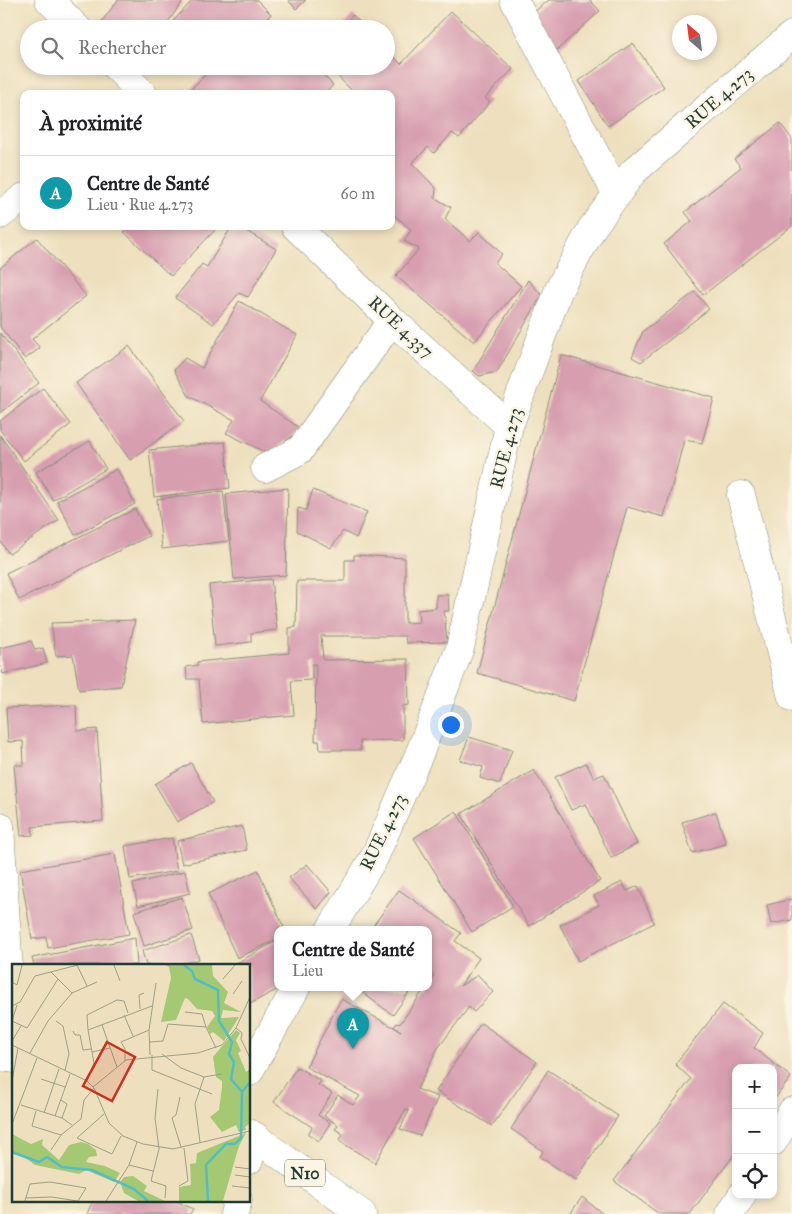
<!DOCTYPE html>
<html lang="fr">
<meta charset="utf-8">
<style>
:root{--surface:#fff;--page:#f6f6f6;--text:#202124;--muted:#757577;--line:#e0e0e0;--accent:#c8321e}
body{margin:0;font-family:"IM FELL Great Primer",serif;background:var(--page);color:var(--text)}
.controls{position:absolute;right:15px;bottom:15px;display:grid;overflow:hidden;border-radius:10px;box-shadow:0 2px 8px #0003}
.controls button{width:45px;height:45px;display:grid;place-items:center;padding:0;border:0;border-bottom:1px solid var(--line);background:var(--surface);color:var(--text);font:25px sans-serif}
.compass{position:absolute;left:672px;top:15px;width:45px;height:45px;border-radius:50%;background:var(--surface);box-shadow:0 2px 8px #0003;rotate:332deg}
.you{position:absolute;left:450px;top:724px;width:18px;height:18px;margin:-12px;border:4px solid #fff;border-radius:50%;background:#1a73e8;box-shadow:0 0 0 8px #1a73e833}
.badge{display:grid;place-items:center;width:32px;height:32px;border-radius:50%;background:var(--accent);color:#fff;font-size:16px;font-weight:700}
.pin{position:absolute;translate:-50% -41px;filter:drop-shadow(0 1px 2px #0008)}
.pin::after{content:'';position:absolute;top:26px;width:18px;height:15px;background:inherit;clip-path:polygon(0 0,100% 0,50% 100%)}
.popup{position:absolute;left:274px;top:926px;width:158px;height:65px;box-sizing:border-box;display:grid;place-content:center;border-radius:10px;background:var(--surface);filter:drop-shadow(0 1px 4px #0005);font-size:16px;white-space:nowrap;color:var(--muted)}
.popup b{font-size:19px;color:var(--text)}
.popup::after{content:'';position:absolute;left:50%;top:100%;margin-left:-10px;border:10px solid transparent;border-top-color:var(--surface)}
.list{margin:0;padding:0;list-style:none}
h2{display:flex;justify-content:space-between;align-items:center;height:65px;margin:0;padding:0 20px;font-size:21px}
h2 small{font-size:16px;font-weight:400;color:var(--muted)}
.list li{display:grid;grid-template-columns:32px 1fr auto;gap:15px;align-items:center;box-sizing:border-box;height:75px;padding:0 20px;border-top:1px solid var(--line)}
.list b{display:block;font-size:19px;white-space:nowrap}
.list p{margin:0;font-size:16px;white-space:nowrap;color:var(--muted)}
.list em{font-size:16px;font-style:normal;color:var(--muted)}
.icon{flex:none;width:28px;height:28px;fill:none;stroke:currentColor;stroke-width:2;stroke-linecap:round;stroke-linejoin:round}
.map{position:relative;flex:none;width:792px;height:1214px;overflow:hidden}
.search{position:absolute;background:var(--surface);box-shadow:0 2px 8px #0003;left:20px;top:20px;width:375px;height:55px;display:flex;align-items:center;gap:12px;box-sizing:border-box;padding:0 18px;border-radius:28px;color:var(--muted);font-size:19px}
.panel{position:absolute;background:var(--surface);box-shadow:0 2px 8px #0003;left:20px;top:90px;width:375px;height:140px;border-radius:10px}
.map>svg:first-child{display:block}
</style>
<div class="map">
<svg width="792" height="1214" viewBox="0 0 792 1214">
<rect width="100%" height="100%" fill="#fcf5e5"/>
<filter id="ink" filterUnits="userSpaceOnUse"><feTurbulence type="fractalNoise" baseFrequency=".02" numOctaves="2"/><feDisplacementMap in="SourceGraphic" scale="10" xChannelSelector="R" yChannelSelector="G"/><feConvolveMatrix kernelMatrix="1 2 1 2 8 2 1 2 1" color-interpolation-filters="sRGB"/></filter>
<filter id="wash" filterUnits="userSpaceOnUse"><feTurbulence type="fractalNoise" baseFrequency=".0096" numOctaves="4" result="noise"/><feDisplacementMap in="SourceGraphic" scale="20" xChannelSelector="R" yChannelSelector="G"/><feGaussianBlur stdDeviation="1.12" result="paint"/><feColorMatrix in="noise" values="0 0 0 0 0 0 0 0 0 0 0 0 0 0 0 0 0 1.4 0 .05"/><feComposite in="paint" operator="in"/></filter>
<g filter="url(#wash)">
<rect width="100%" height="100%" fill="#eee0be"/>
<g id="blocks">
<path fill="#d79eb0" d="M118,0h64l1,1 -20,28h-51l-10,-8z
M193,0h64l14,14 -6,8 4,3 5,-5 8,9h-100l-9,-8z
M288,0h18l-10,9z
M549,0h41l10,11 -43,39 -28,-34z
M451,11l62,58 -28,29 5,4 -31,36 -7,-5 -18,20 -6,-6 -16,16 24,25 -1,10 16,9 -6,12 25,22 9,-9 23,22 -7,9 26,23 -47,56 -78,-66 23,-27 -15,-8 7,-11 -20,-18v-118h-36l-27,-28h58v-17l15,15z
M353,15l13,14h-27z
M633,43l31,44 -56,39 -29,-45z
M214,66h100l19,19 -8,9h-139z
M780,123l12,16v87l-89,69 -39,-51 28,-23 -7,-9 56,-45 -7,-8z
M130,226h89l-48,50 -47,-44z
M232,226h6l38,23 -28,48 -9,-4 -26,31 -38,-26 27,-34 5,3z
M37,238l49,58 -54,43 8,9 -15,11 -25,-32v-59z
M528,280l14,15 -45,77 -18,4 -6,-5z
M695,292l14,17 -68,53 -9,-5 11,-26z
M239,301l58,34 -37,66 41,28 -32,25 -43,-21 8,-13 -45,-24 -15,-26 11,-12 17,10z
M0,333l39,50 -39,30z
M129,346l55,75 -54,39 -54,-77z
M561,355l153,43 -12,45 -18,-3 -20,77 -37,-10 -53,194 -97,-28z
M43,388l28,36 -47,37 -24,-31v-9z
M0,435l59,85 -50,34 -9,-13z
M90,441l16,28 -53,31 -17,-28z
M225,442l5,46 -76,9 -5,-47z
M117,469l18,35 -60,31 -18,-34z
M288,488l-2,87 -52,4 -8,-85z
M313,490l54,22 -11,26 -13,-7 -12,17 -34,-17 1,-23 8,2z
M223,491l6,50 -67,8 -5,-50z
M135,509l14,27 -130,64 -13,-27z
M354,555l51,3v65l14,-1 -1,-12 18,-2v-13h12l1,16h-5l3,31 -41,1 -1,-7h-84l2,24 85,-1 1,46 -6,1v34l-43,1 1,9h-41l-1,-9h-4l1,-77h-4v16l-21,1 3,34 -91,9 -4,-45h-12l-1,-12 12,-2 -1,-3 92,-9v-25l7,-1 1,-46h48v-21h9z
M271,579l6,51 -26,3v9l-36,4 -6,-61z
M135,620l-14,66 -42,4 -6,-35 -17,1 -5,-33z
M31,641l4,9 8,-2 4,15 -44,11 -3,-11v-15z
M76,705l1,26 20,-2 6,92 -71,6 1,8 -12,1 -7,-71h10l-1,-24 -15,1 -2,-34z
M469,737l43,13 -12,34 -20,-6 3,-11 -23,-7z
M191,763l22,39 -36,20 -22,-38z
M586,763l8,15 10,-4 33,70 -26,14 -25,-54 -15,6 -16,-33z
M534,770l66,111 -71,45 -68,-112z
M456,811l57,95 -41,26 -58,-94z
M716,812l10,32 -34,9 -10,-31z
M242,826l5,24 -65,14 -5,-23z
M172,838l5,33 -47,8 -5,-33z
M115,854l14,80 -81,14 -2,-11 -14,2 -12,-69z
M307,864l24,28 -14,17 -28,-31z
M258,870l27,60h-7v9l-41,19 -29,-64z
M185,871l5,22 -52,13 -5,-22z
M622,882l5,9 11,-5 16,37 -76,38 -18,-36 39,-20 -5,-9z
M399,890l62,43 -6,8 24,17 -19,28 18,-11 15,17 -19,20 -5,-5 -31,41 -21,41 21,8 -18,39 -20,-7 9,-18 -3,-2 -31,54 -36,-22 4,-7 -8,-5 3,-4 -14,-9 14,-21 15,10 7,-9 -54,-29 35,-68 60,32 -7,-4 3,-4 3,1 25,-36h3v-4l6,-9 -6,-4v-41h-58z
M182,897l11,33 -49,16 -10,-34z
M792,899v21l-21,4 -4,-19z
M191,935l8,24 -21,6h-32l-4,-14z
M135,938l2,27h-103l-2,-7z
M278,940v49l-28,15 -1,-2v-37h-16z
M356,988h56l-19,27z
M723,1004l40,29 -9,15 37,29 -18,24v-33h-37v84l-46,62h-31l-45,-33 77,-102 -16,-15z
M481,1023l56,39 -45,64 -56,-35z
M297,1067l24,14 -3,4 14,8 -14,22 12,8 -11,18 -11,-7 4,-7 -38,-25z
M548,1070l70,46 -42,64 -36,-23 3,-6 -32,-22z
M582,1197l21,17h-33z
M93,1200h81l19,9 -3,5h-103z"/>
</g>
</g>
<g filter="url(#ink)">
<use href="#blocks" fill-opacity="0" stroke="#868e79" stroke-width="1"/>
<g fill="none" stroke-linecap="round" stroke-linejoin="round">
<g stroke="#868e79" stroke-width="29">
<path id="minor" d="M49,0l29,29
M514,0l103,195
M115,66l28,28
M0,215l24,-18
M295,226l97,94 117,106
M265,468l35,-18 92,-130
M741,495l51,202
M0,826l11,180 -2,52
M330,930l45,-74 45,-104 40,-104 49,-222 50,-137 33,-61 41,-56 159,-137
M249,1072l47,-84
M773,1142l19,-31
M249,1160l6,-24
M234,1214l4,-14
M730,1214l12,-19"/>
</g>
<g stroke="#868e79" stroke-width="29">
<path id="highway" d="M0,1057l14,2
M249,1133l113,81"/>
</g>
<use href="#minor" stroke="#fff" stroke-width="28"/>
<use href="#highway" stroke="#fff" stroke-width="28"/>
</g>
</g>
<g text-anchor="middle" stroke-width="5" stroke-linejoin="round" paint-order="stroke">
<rect fill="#fcf5e5" stroke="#617469" stroke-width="1" x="285" y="1159.5" width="40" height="27" rx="4"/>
<g font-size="16" font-weight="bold" fill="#1f3d34">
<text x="305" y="1179">N10</text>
</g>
<g font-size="18" fill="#1f3d34" stroke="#fcf5e5">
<text transform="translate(719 98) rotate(-41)" y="6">RUE 4.273</text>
<text transform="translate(401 327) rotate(43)" y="6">RUE 4.337</text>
<text transform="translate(506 448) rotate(-76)" y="6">RUE 4.273</text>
<text transform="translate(383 832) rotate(-64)" y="6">RUE 4.273</text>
</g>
</g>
<g transform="translate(12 964)">
<rect width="238" height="238" fill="#eee0be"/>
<path d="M153,1h47l1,11 15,16 -4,11 17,9 -18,-2 -2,8 18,-1 -15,24 -11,-9 -3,2 -3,-7 8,-11 -3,-5 -15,-2 -9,-10 -3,-1 -9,22 -15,2 10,-44 -2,-11zM224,66l4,3 -4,7 5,11 -3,2 8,19 3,-2v54l-4,3 1,3 -7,2 -3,-7 -14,7 -12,-15 9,-7 3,-23v-6l-6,-4 -3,-20zM234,169l-7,13 -16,55h-44v-14l12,-2 -1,-21 6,-1 1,-10zM0,170l19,10 12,-5 -1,6 17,15 10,-15 12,-3 7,2 8,6 1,6 -8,1 -3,5 19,4 15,7 -6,9 -28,-12 -7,4 -44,-9 -12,-9 -11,-2zM121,212l14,10 -3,5 21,10h-27l-14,-8 -4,-11 4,-5z" fill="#a5c872"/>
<path fill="none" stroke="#50bec4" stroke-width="2.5" d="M172,1l8,6 3,8 23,11 1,31 13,21 -3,12 5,8 -3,17 11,13 8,-10M0,188l27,10 8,-5 15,10 30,3 42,19 14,12M196,237l-2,-36 20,-21h9l6,-6 1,-46"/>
<path fill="none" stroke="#9b9f87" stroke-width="1" d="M65,1l10,21M102,1l6,16M39,8l21,21M211,15l12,-14M0,18l5,3 5,-20M221,30l9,-13M0,42l8,-4 15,-26 43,-11M128,45l-1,-14 5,-2M173,48l17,2 4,13M112,51l9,21M0,57l15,7 31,-49M0,57l5,-16M44,57l7,5 6,28 -4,16M90,61l15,42M224,64l6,5 -1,6 9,19M76,66l-1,-15 30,-15 7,1 4,12M137,66l7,-47M61,67l2,4h5l3,15 8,-1M0,77l9,-15M138,78l13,-1 5,-17 38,3 10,21M0,81l75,36 7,7 15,35 14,13 20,8 30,5 77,-18M80,88l18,-4M18,89l18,-32 24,-28 25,-11M150,90l19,14 23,9 -9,27 5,38M140,91v15l60,24M113,97v-12l-4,-7 28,-12 1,25M192,113l18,-3M29,115l24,8M0,117l6,-33M75,117l7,-18 -6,-33 64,-24M81,123l33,-27 72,-7 24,-8 14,-17 14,-31M146,125l-3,29 4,31 -8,32 15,5 -1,12M168,133l-4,18 -4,3 9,29M49,136l6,4 -5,14M9,141l41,13 10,7M24,147l-4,15 29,9M32,149l15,-44M92,150l-27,24 35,16 9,-18M43,152l15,-42M0,160l25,-66M39,186l10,-15 20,-16 3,-19 10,-12M117,201l24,6M223,203l15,2M223,211l15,2M167,222l9,-5 -4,-33M220,222l18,2M13,234l27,-1 25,4M13,237l5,-17 20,-2 36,6 -8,13M94,237l23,-36 8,-23"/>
<path fill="#c8321e" fill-opacity="0.15" stroke="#c8321e" stroke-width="2.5" d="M95,78l28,15 -23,44 -29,-15z"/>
<rect width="238" height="238" fill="none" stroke="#1f3d34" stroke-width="2.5"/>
</g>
</svg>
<div class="controls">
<button>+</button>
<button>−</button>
<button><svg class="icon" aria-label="locate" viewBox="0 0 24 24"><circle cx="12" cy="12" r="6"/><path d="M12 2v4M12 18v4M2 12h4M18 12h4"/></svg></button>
</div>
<svg class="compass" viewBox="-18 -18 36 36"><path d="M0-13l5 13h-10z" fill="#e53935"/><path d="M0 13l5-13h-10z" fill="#757577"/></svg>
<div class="you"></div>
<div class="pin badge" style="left:353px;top:1049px;background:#0f9aa8">A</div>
<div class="popup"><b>Centre de Santé</b>Lieu</div>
<div class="search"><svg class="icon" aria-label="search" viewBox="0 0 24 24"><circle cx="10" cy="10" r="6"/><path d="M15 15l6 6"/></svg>Rechercher</div>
<section class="panel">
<h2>À proximité<small></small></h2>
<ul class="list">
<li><span class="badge" style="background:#0f9aa8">A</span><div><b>Centre de Santé</b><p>Lieu · Rue 4.273</p></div><em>60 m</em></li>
</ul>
</section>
</div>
